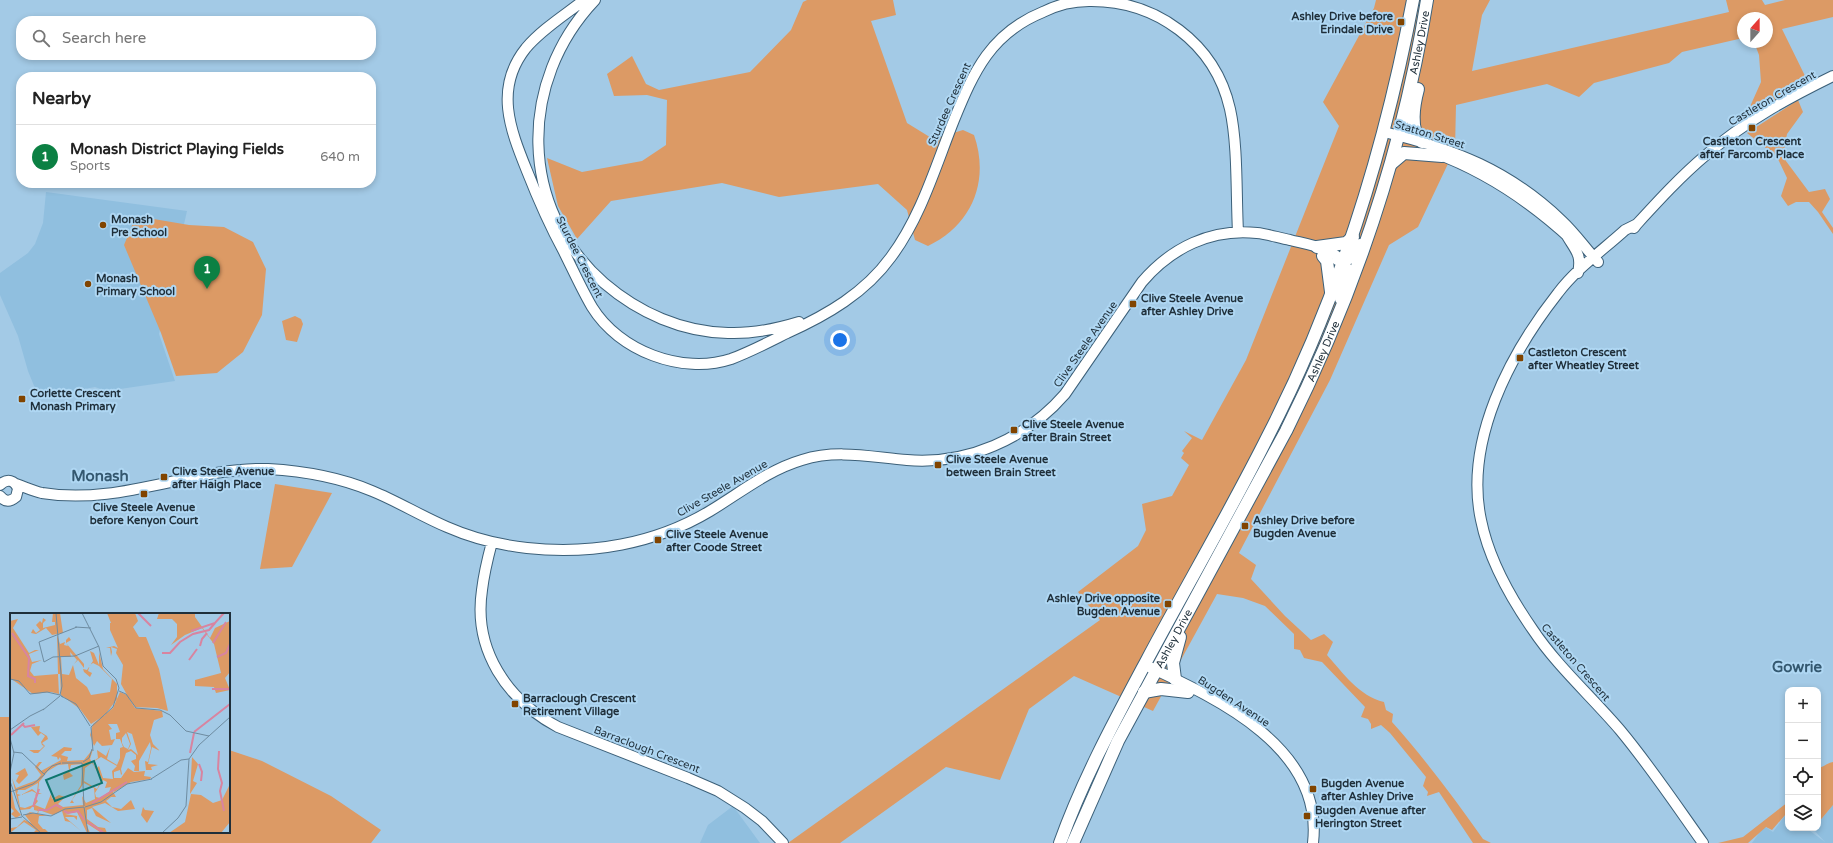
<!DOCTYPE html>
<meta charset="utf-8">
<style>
:root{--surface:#fff;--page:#f2f2f2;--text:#222;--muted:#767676;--line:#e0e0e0;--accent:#0b8043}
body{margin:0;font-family:"Varela Round",sans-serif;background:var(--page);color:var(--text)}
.controls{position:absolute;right:12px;bottom:12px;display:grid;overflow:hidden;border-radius:8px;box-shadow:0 2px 6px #0003}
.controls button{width:36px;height:36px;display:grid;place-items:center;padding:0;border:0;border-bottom:1px solid var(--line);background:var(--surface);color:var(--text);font:20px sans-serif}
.compass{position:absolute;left:1737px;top:12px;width:36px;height:36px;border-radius:50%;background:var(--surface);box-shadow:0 2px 6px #0003;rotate:21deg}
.you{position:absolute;left:840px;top:340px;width:14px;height:14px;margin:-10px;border:3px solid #fff;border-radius:50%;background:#1a73e8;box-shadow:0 0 0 6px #1a73e833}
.badge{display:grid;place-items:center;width:26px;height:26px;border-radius:50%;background:var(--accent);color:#fff;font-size:13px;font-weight:700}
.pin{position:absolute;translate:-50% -33px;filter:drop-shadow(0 1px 2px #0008)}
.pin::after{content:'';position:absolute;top:21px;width:14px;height:12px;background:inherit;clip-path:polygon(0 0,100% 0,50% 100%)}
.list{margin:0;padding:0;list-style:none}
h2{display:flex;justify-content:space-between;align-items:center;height:52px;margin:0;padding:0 16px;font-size:17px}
h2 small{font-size:13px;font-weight:400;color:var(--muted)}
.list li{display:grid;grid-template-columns:26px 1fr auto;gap:12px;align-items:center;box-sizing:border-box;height:64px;padding:0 16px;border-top:1px solid var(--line)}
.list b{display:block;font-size:15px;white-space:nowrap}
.list p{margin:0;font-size:13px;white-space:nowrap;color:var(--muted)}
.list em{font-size:13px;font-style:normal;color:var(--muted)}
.icon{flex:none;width:22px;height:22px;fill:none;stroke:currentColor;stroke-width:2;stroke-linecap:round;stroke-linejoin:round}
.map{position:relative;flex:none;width:1833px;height:843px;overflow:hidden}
.search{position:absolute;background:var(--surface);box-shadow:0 2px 6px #0003;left:16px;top:16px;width:360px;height:44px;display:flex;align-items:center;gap:10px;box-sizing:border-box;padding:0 14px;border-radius:16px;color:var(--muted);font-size:15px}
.panel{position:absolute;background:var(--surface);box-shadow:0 2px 6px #0003;left:16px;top:72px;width:360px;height:116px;border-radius:16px}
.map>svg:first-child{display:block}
</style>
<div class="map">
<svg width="1833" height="843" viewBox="0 0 1833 843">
<rect width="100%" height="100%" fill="#a3cae6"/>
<path fill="#90bfdf" d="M46,192l141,19 -28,123 16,47 -69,10 -11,-4 -27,5 -31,1 -9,-22 -10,-35 -18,-41v-22l28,-20 7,-9 8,-21z
M1833,805v38h-81l12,-17 9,6 13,-18 2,1v13h18l19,14 -12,-13 5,-1v-5z
M733,806l27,37h-60l8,-18z"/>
<path fill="#dc9a65" d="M807,0h86l3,15 -25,6 36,102 26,16 30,-9 11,5c16,46 -2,90 -46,111l-13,-6 -8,-30 -29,-26 -99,13 -57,-14 -111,18 -34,38 -19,-33 -11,-48 35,14 60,-11 24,-16 1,-45 -20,-5 -33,1 -7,-22 25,-18 14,28 13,6 91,-18 41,-42 12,-28z
M1376,0h114l-8,15 -10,56 257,-59 -3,-12h36l3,5 20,-5h48v17l-51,12 26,53 -64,38 17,-38 -2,-27 -5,-13h13v-24h-24v20l-61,14 -13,11 -75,20 -15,14 -32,-13 -91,21 -1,44 -37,78 -29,18 -59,135 -91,173 17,12 -5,14 34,37 26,24 13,-6 9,8 -6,13c16,18 32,41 57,47l2,8 7,4 -1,8c33,37 62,76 91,117l8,4h-18l-34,-51 -12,4 1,-4 -5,-6 3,-9 -36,-44 -9,-8 -10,4v-5l-3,-5 -7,-2 4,-10 -43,-45 -18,-4 -4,-8 -6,-1v-15l-29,-28 -22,-8 -26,-4 -64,117 -79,-35 -45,33 -29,71 -54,-13 -106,76h-52l312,-223 -22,-28 60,-46 8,-16 -4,-26 30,-8 17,-31 -8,-7 3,-5 -2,-2 10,-13 -8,-7 18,9 44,-80 93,-234 -16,-24 51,-94z
M1798,100l5,12 -16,22 -4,23 26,35 16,-3 5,10 -8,13 11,16v6l-15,-22 -9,-10h-13l-8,4 -7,-10 6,-18 -10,-21 -30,-24z
M136,216l53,9 35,2 29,15 13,27 -4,46 -19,37 -26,21 -41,3 -15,-43 -37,-88z
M295,316l6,3 2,5 -6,18 -11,-2 -4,-19z
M275,484l57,9 -40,74 -32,2z
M0,717h11v115h218v-82l33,11 69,35 50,34 -10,13h-371z
M1833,762v43l-15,18v-55c6,-1 9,-5 15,-6z
M1788,802v13l-2,-1 -14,16 -6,-3 -18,16h-30l25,-6z"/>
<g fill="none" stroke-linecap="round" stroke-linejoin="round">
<g stroke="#3c6079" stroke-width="12">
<path id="minor" d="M584,0c-19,15 -42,29 -58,48 -32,40 -16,81 1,123 11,28 23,55 37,81 9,18 18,38 28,55 27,44 90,68 139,52 19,-7 38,-17 56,-26 40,-18 78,-40 104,-76 30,-40 45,-92 63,-137 20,-49 37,-87 89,-108 14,-7 30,-11 46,-11 67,-1 126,42 141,108 8,36 6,85 8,123
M595,0c-77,81 -77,208 9,283 35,30 78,49 124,50 24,1 48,-4 71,-11
M1384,132c70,17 125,38 178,89 13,12 24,28 36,41
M1435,153c51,19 97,50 137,87
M1637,224l-12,6c-22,20 -49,39 -67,63 -48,61 -94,148 -77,227 8,40 29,77 52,110 24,36 58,66 87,100 30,36 56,75 83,113
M1634,228l3,-4c22,-24 44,-48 69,-69 38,-33 82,-57 127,-79
M1567,236c9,15 15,19 11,37
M1337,260l7,1 8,-3 8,-14
M16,484c9,3 17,7 26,9 79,13 149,-26 226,-24 35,2 71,8 104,22 25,10 49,25 75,36 25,11 53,18 80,21 63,7 128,-4 183,-37 30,-18 58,-41 92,-51 35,-11 69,-3 105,0 60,5 119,-21 158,-66l77,-112c29,-34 69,-54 115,-49 11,1 22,5 33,7 20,5 47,8 57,28l-7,31
M0,485c7,-7 15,-5 18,4l-2,8c-6,5 -11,5 -16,-1
M492,542c-4,15 -8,31 -10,48 -9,60 25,110 76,137l130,51 30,13 27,17 17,13 21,22
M1145,665c71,33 179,82 168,178"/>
</g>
<g stroke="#3c6079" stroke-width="14">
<g id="major">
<path d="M1418,89c-4,15 -9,42 4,53"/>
<path d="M1391,164l13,-11 38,3"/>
<path d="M1317,247l29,-4 7,-6"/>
<path d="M1323,256l4,5 4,31"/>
<path d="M1175,679l-2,-16 7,-26"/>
<path d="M1144,692l17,-3 27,3"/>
<path d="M1060,843c23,-64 55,-123 87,-183 40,-75 83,-148 121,-224 71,-138 116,-283 145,-436"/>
<path id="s1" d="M1073,843l45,-102 168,-310c68,-136 117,-281 141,-431"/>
</g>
</g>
<use href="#minor" stroke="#fff" stroke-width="10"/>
<use href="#major" stroke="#fff" stroke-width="12"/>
</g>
<g fill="#814400" stroke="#afd7f3" stroke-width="1.5">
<rect x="1397" y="18" width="8" height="8" rx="2"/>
<rect x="1748" y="124" width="8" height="8" rx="2"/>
<circle cx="103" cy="225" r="4"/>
<circle cx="88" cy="284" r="4"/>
<rect x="1129" y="300" width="8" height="8" rx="2"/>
<rect x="1516" y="354" width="8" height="8" rx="2"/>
<rect x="18" y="395" width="8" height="8" rx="2"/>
<rect x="1010" y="426" width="8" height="8" rx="2"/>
<rect x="934" y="461" width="8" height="8" rx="2"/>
<rect x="160" y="473" width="8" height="8" rx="2"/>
<rect x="140" y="490" width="8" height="8" rx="2"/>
<rect x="1241" y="522" width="8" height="8" rx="2"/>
<rect x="654" y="536" width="8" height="8" rx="2"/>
<rect x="1164" y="600" width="8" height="8" rx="2"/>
<rect x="511" y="700" width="8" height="8" rx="2"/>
<rect x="1309" y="785" width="8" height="8" rx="2"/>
<rect x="1303" y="812" width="8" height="8" rx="2"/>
</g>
<g text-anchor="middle" stroke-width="4" stroke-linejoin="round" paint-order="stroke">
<g font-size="11" font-weight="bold" fill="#1f2f3a" stroke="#afd7f3" text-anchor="start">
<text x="1393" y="20" text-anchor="end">Ashley Drive before<tspan x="1393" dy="13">Erindale Drive</tspan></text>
<text x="1752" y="145" text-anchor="middle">Castleton Crescent<tspan x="1752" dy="13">after Farcomb Place</tspan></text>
<text x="111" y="223">Monash<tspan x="111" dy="13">Pre School</tspan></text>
<text x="96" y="282">Monash<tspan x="96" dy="13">Primary School</tspan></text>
<text x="1141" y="302">Clive Steele Avenue<tspan x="1141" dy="13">after Ashley Drive</tspan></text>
<text x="1528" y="356">Castleton Crescent<tspan x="1528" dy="13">after Wheatley Street</tspan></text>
<text x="30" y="397">Corlette Crescent<tspan x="30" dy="13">Monash Primary</tspan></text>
<text x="1022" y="428">Clive Steele Avenue<tspan x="1022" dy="13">after Brain Street</tspan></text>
<text x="946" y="463">Clive Steele Avenue<tspan x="946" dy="13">between Brain Street</tspan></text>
<text x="172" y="475">Clive Steele Avenue<tspan x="172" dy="13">after Haigh Place</tspan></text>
<text x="144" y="511" text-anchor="middle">Clive Steele Avenue<tspan x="144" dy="13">before Kenyon Court</tspan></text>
<text x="1253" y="524">Ashley Drive before<tspan x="1253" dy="13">Bugden Avenue</tspan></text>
<text x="666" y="538">Clive Steele Avenue<tspan x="666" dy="13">after Coode Street</tspan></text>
<text x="1160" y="602" text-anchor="end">Ashley Drive opposite<tspan x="1160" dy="13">Bugden Avenue</tspan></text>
<text x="523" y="702">Barraclough Crescent<tspan x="523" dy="13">Retirement Village</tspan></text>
<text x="1321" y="787">Bugden Avenue<tspan x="1321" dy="13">after Ashley Drive</tspan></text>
<text x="1315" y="814">Bugden Avenue after<tspan x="1315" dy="13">Herington Street</tspan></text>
</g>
<g font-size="11" fill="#1f2f3a" stroke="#afd7f3">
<text dy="4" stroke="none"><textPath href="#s1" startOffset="876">Ashley Drive</textPath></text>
<text transform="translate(1772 98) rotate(-30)" y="4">Castleton Crescent</text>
<text transform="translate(949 104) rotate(-66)" y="4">Sturdee Crescent</text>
<text transform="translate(1430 134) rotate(17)" y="4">Statton Street</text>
<text transform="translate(580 257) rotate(63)" y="4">Sturdee Crescent</text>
<text transform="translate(1085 344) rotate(-55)" y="4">Clive Steele Avenue</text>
<text dy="4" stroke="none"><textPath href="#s1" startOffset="552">Ashley Drive</textPath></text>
<text transform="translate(722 488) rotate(-30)" y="4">Clive Steele Avenue</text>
<text dy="4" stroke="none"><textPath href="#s1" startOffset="228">Ashley Drive</textPath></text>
<text transform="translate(1576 662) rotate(49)" y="4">Castleton Crescent</text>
<text transform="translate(1234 701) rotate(33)" y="4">Bugden Avenue</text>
<text transform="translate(647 749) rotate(21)" y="4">Barraclough Crescent</text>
</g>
<g font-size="15" font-weight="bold" fill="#345870" stroke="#afd7f3">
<text x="100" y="481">Monash</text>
<text x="1797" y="672">Gowrie</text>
</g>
</g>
<g transform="translate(10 613)">
<rect width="220" height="220" fill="#a3cae6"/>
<path d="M43,0h7l3,20 -11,2 -6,-7 -10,6 -5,-1 2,-4 3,4 4,-3 -4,-5 4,-4 2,2 1,-5 3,2 -3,3v5l12,-3v-3h-3zM97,0h28l3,8 -5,6 6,10h7l13,32 9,42 -11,-3 -22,-1 -7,-10 7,11 27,3 1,6 -9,3 -4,15 3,9 7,7 -8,-4 -4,17 10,1 -7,2 1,3h-6l-1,-9 3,1 3,-14 -1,-6 -11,19v10h-5l1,-5 -4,-5 5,-2v-4l-5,-4 -5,2 -5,16h5h-5l1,5 -1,1 -1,-5 -6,2v6h7l7,-10 6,4 11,-1 -1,5 7,1 -1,2 -19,3 -17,10 -2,-2 4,7h-5l-5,4 6,6 9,2 10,-9 4,9 -17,2 -13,-8 -13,4 19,16 -15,-7 -4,-8 -5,2v9l11,8 7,1 2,5 -7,-1 -14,-9 4,10h-3l-10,-21 -12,2 12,2v4l-3,-3h-9l16,14 -11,-9 -5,-1 -3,-10 -9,4 -14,-5 -1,4 10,2h-9l-1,7 5,6h2l3,3 -15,1 3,-3 -12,-8 -14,11 1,-5 6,-1 7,-7 -4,-2 11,5 -6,-8 5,-3 7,2 1,-3 -4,-1v-5l-4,4 -10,1 -8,-32 4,10 21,-8 4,-5 -6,-8 4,-5h3l-4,5 3,4 20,-11 -1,-3 -2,3 -1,-3 -6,-1 13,-9 8,1 -1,3h-6l-4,4 7,2 -1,4 17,-1 9,-11 -3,10 2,3 6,-4 -1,-8 9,6 4,-9 -3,12 10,6 3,-7v-10l3,-1 -3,-8h-4v-6l4,-1 -3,-8h-9l4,5 -3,1 2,10 4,-1 -3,6 -10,1 -5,-5 -3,5 -4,-11 3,-11 20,-16 7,-16 7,3 -6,-11 2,-19 -7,-12 1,-4 -6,-2 1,5 -1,4 -1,-8h-4l8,-2 4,2 -8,-18v-7h-4h5zM117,119l5,2 6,21 -7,-6 -3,1 3,-6zM116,120l4,11 -2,5 -4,-2 -2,-4v-5zM91,144l16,9 -5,5 1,8 -10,-1 -4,-12 -2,2 -3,-2 -1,-4zM82,150l10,16 -5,10 -13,-8 1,-13zM58,151l1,6 -6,5 1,5 9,-4 -4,-4 2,-7 11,-1v6l-1,15 -11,18h4l-2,-3 12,-17 10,5 1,11 -9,4 -4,-7 1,9 -20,2 -5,-3 7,-7 -6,-2 -7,4 -1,-5 -6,15 -10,-4 3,-4 -3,-3 1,-3 6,-2h-4l1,-11 9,-11 10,-6zM93,167l4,2 -2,6 6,-1 -2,5 -9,6 -4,-1 -1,-4zM28,170l-1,10 -5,-4 -11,6 -4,-1 1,-4h7zM22,178l4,2 -3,12 -8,3 -5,-1 -2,-11zM149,0h36v4l15,21 5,-10 15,-7v51l-5,6 5,12 -14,3 -2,-6 -19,-1v-6l26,-7 -7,-29 -12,-16 -17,7 -14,10 6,-8v-13l-5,-5h-15zM8,6l-5,9 16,25 6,-3h4l-10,4 3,8 10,-2 -10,4 -2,7 4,5 24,-2 -1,-39 3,9 5,-2 -1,3 4,1 -2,-3v-3l3,-3 2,3 -5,3 18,21v4l-6,-8 -4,4 3,-4 -7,-8 1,5h-10l1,17 7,1 4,-10 3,13 11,9 4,8 19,-3 2,-13 -13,-13 -6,-3 -3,2 -2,6 4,2 -2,4 -6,-5 -1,-3 4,1 6,-9 -3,-10 4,2 5,12v-13l4,17 14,15v15l-12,16 -14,9 -11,-15 -19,-14 -1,-21h-2l1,20 -8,-2 -18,2 -23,-16v-57zM30,113l-1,5 8,5 1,3 -6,4 3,3 -7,7h-4l-5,-3h11l4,-4 -2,-1 -1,-3 4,-6 -4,-3 -3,3 -7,-9zM182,144l6,7 -5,17 4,2 -7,11zM15,155l3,7 -9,9 -3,-3 3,-6 -4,-1zM0,170l5,25 6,7 -5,3 -5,-4 3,-3 -4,-4zM220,171v38l-9,11h-52l16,-11 6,-28 10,1 12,8 9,-3zM133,194l2,3 9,1 -7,12 -6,-8z" fill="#dc9a65" fill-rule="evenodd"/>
<path fill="none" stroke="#d884a0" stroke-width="2" d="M128,0l13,13M181,18l24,-8 9,-10M2,20l17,25 -1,18 7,3v4M203,30l13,-21M190,33l2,-7 5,-6M152,40h8l10,-11 13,-8 16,-4 6,-7M207,44l9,-4 4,-9M179,47l8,-11M202,76h18M13,112l2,2 10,-2M184,119l36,-28M1,122l13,-12M209,138l-1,18 4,14 -2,8 4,20M180,140l4,-20M189,151l3,8 -1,9M82,190l35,-21M23,194l6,-18M28,197h9l9,-5 6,3M54,198l4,2 10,-2 6,9M78,209l16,11"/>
<path fill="none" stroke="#6e8ca1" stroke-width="1" d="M46,0l6,73 -2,9 3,2M72,0l17,34 4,19 13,13 3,9 -6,19 -22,20 2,24M65,14l16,1M67,14l-38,15 5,20 9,-5 22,-1 24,-10M0,66l9,2 11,13 17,-2 13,3M109,78l7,3 10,14 24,2 10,5 16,16 23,5M51,83l15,8 14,22M33,97l17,-14M0,117l20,-14 14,-7M0,125l4,15 -4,19M3,139l9,1 23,22M73,149l6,-4 3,-9M52,150h20M72,150l2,43M34,161l8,-8 9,-3M141,166l30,-19 8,-1M0,168l12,35 19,17M0,179l23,-8 11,-9M74,194l4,26M75,194l16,-5 26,-18 25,-5M13,202l10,-2 18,3 14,-7 19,-2M0,206l12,-2M152,220l16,-15 8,-12 3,-47 10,-14 31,-28"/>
<path fill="#0f766e" fill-opacity="0.15" stroke="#0f766e" stroke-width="2" d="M84,148l8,22 -47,18 -9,-21z"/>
<rect width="220" height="220" fill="none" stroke="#1f2f3a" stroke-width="2"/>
</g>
</svg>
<div class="controls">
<button>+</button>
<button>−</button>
<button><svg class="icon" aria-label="locate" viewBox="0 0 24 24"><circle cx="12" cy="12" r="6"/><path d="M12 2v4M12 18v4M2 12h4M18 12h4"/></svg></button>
<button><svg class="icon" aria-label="layers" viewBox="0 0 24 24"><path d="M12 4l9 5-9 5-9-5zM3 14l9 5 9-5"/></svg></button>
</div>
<svg class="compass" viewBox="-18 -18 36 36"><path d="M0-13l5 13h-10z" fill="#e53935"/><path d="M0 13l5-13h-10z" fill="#767676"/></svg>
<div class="you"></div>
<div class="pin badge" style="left:207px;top:289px">1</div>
<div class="search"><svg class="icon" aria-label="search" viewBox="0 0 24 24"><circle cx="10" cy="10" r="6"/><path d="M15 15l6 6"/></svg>Search here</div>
<section class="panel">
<h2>Nearby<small></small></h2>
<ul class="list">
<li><span class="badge">1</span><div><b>Monash District Playing Fields</b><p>Sports</p></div><em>640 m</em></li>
</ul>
</section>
</div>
